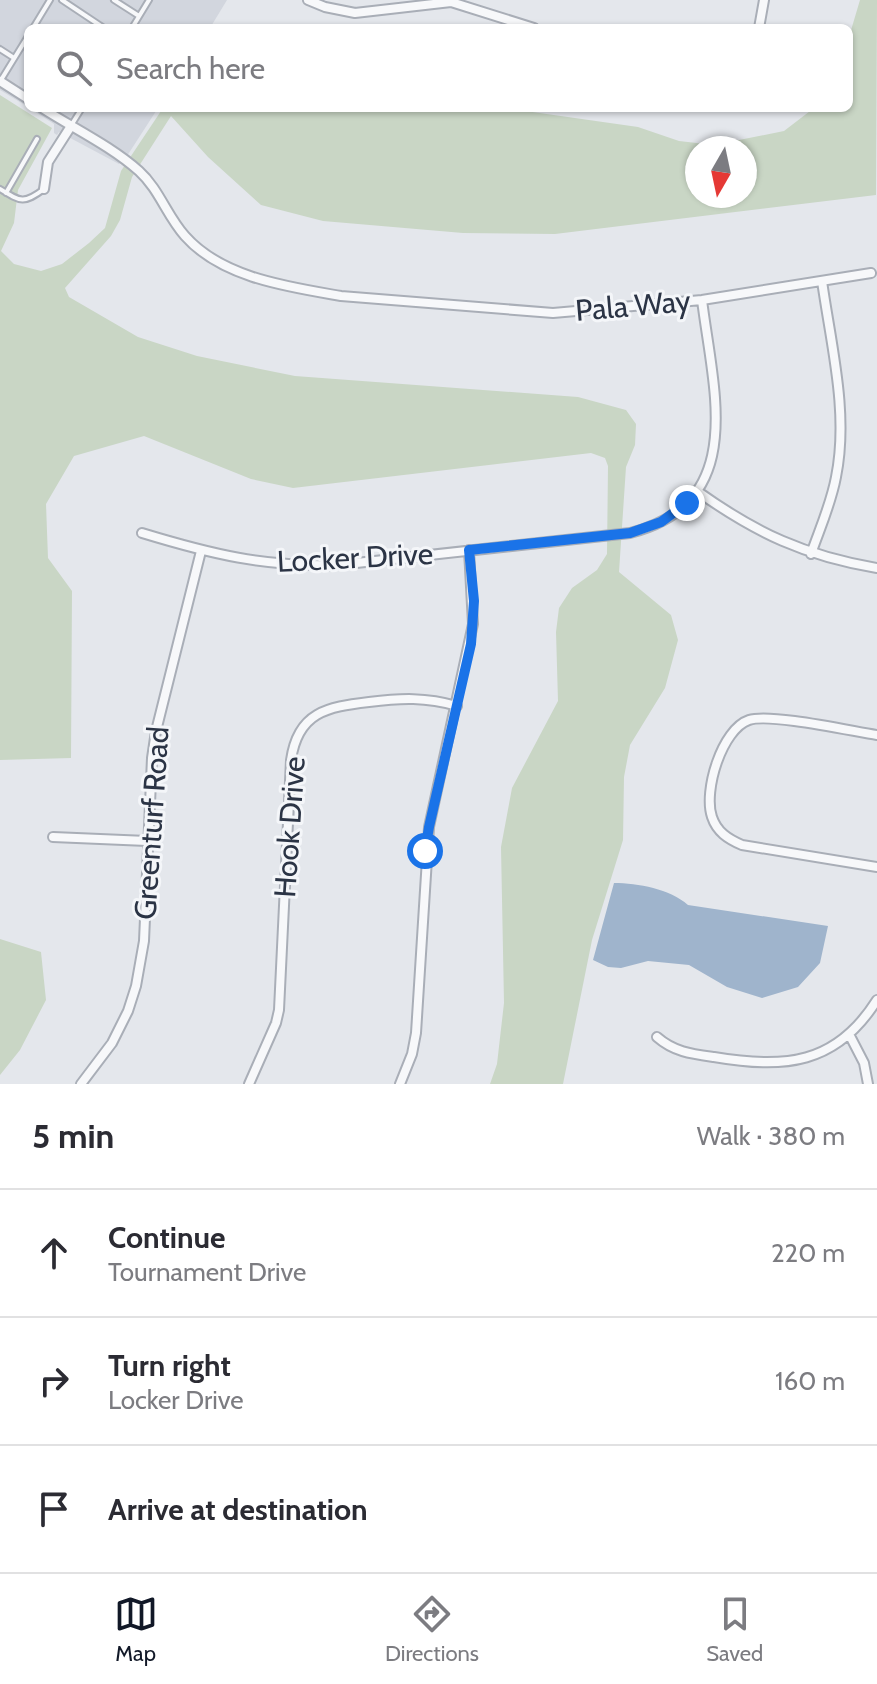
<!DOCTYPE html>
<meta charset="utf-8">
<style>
:root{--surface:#fff;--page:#f7f7f7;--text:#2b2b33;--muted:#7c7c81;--line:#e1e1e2;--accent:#111827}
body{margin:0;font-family:Cabin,sans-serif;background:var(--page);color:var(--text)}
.compass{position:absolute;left:685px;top:136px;width:72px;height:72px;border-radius:50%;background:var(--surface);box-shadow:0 2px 6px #0004;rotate:189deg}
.stop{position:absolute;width:24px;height:24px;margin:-18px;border:6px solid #1a73e8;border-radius:50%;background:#fff}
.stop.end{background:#1a73e8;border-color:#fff;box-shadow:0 2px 8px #0008}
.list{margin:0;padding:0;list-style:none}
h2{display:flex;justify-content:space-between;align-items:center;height:104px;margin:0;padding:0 32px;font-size:34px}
h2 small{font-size:26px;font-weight:400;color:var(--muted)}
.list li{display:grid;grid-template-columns:52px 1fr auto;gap:24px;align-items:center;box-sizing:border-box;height:128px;padding:0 32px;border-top:2px solid var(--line)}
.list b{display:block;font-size:30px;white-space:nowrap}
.list p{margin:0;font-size:26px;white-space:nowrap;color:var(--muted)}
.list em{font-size:26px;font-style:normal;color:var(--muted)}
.icon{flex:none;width:44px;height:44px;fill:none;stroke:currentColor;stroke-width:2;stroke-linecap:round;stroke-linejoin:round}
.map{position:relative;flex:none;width:877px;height:1084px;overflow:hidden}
.search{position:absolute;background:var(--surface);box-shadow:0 2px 6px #0004;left:24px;right:24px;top:24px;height:88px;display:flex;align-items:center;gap:20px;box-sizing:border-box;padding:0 28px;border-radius:12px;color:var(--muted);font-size:30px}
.sheet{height:488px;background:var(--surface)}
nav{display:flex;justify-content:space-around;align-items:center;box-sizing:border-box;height:112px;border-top:2px solid var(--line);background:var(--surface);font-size:22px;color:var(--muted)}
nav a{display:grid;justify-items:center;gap:4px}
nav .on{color:var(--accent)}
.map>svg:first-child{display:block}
</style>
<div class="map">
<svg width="877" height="1084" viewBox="0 0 877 1084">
<rect width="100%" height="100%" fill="#e4e7ec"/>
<path fill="#d2d6de" d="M0,0h227l-17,28h-182v79l-28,-17z
M29,108h129l-31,48 -8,8 -60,-32 -2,3 -3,-2v-9z"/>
<path fill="#c9d6c5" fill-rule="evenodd" d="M860,0h17l-1,195 -321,39 -92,-1 -140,-12 -62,-16 -53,-48 -37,-41 -39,61 -12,43 -9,16 -46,52 4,9 69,40 59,19 98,20 283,21 48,13 10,14 -1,21 -9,22 -7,105 52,43 7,25 -13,48 -35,57 -6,32 -1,63 -31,100 -29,144h-73l7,-20 7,-61 -3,-156 11,-59 46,-87 -2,-69 3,-24 13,-20 25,-18 10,-16 1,-88 -3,-8 -14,-5 -298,35 -42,-9 -107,-43 -70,20 -28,48 2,54 24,33 -1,167 -71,2v-665l52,33 -34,62 -4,33 -13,28 13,13 27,7 21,-7 27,-21 16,-15 16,-57 42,-63h341l134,19 41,14 35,4 70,-14 30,-23h35v-71zM697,148h48v48h-48z
M0,939l41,13 5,48 -26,50 -20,25z"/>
<path fill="#9fb4cc" d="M614,883c24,0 56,6 74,22l140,21 -8,37 -22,24 -36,11 -35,-11 -38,-22 -41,-4 -27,7 -13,-1 -15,-7z"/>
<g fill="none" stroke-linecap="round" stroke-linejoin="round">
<g stroke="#a9aeb7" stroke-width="8">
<path id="service" d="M62,0l42,28
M114,0l25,16
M33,28l17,-28
M132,28l17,-28
M0,49l14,9
M1,80l27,-44
M72,124l10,-16
M0,189c21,13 24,15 44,0
M6,193l31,-54"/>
</g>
<g stroke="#a9aeb7" stroke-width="12">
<path id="minor" d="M308,0l17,7 30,6 96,-11 83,26
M759,28l5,-28
M0,81l28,18
M42,108c31,20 69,38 97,63 20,18 28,45 46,65 37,42 104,51 156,60l212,17 149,-13 169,-27
M44,189l4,-27 23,-36
M697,491c59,42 108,65 180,77
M142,533c69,21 122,34 196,32l292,-32c119,-30 83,-143 72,-233
M811,554c9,-26 20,-50 25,-77 13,-64 -5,-132 -14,-196
M877,735c-26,-4 -107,-22 -128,-15 -27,9 -46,71 -37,97 5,15 16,22 30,28l135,22
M53,837l94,4
M849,1034l15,29 4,21
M657,1037c17,15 35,17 57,20 70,12 122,8 163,-57
M81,1084l31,-41 16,-32 8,-25 8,-45 8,-183 4,-27 45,-180
M249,1084l27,-61 3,-13 12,-250c7,-48 36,-53 78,-58 32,-4 57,-5 88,4
M400,1084l12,-30 4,-21 13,-206 44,-203 -4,-74"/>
</g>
<use href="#service" stroke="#f7f8fa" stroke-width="4"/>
<use href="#minor" stroke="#f7f8fa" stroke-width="8"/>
</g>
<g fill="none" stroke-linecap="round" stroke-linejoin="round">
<path stroke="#1a73e8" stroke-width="10" d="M425,851l4,-24 42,-183 3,-43 -5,-51 161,-17 31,-11 26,-19"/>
</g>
<g text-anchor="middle" stroke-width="6" stroke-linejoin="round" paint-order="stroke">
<g font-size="30" fill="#2b3445" stroke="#f4f6f9">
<text transform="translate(633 306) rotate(-5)" y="10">Pala Way</text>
<text transform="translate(355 558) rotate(-3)" y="10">Locker Drive</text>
<text transform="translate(152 823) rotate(-86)" y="10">Greenturf Road</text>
<text transform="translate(290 827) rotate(-86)" y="10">Hook Drive</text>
</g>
</g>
</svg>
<svg class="compass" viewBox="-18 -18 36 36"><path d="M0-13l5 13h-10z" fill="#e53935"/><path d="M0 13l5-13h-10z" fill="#7c7c81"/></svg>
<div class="stop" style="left:425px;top:851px"></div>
<div class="stop end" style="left:687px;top:503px"></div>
<div class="search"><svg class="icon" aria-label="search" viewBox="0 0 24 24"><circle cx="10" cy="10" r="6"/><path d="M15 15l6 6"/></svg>Search here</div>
</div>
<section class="sheet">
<h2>5 min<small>Walk · 380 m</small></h2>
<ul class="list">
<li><svg class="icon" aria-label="ahead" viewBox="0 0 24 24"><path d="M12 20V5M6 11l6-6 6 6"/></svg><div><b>Continue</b><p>Tournament Drive</p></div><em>220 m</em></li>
<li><svg class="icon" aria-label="right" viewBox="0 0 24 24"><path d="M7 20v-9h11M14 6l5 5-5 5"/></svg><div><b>Turn right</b><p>Locker Drive</p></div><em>160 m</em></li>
<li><svg class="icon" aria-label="arrive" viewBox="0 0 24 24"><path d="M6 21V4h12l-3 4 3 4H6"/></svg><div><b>Arrive at destination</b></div></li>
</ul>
</section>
<nav>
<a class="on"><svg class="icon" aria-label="map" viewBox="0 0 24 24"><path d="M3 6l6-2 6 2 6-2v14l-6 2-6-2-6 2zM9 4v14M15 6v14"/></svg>Map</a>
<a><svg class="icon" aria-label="directions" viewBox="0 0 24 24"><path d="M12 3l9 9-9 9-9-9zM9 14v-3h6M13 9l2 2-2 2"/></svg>Directions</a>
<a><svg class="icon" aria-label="saved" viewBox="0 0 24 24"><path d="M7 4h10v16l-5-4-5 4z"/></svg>Saved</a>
</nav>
